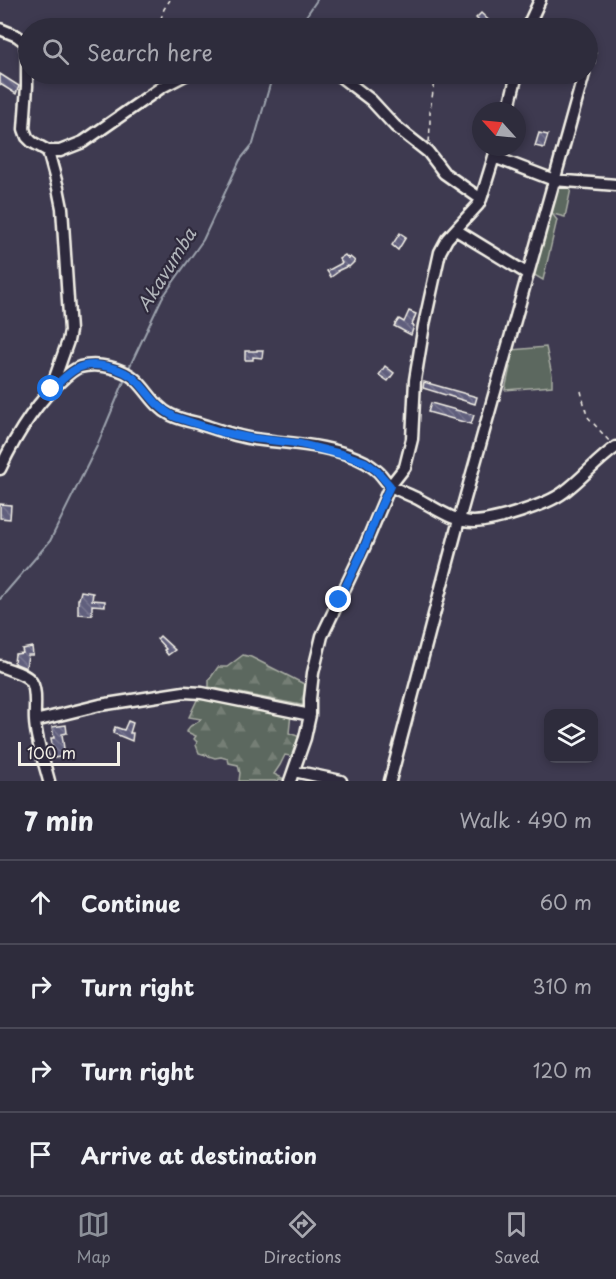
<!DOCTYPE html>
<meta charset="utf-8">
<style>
:root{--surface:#2e2c3c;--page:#3a3847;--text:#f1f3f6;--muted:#a7a7af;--line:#494856;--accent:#8c9099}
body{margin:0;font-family:"Playpen Sans",sans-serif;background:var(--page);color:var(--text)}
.controls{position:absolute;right:18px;bottom:18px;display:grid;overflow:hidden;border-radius:12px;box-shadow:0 3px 9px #0003}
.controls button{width:54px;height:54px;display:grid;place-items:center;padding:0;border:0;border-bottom:2px solid var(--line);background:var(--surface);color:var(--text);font:30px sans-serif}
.compass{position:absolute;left:472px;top:102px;width:54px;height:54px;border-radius:50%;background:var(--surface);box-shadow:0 3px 9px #0003;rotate:297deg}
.scale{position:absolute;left:18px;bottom:15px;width:102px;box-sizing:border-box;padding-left:6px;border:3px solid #f4f1e8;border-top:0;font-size:16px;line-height:21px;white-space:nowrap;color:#f4f1e8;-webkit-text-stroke:4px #2f2a3d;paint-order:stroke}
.stop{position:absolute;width:18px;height:18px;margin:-14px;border:4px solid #1a73e8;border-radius:50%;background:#fff}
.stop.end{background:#1a73e8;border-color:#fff;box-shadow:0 2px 6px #0008}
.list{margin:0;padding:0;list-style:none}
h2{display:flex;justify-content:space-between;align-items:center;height:78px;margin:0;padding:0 24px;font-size:26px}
h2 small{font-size:20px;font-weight:400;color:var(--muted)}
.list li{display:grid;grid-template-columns:39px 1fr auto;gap:18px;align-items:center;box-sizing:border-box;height:84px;padding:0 24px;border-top:2px solid var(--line)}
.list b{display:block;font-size:22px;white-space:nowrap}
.list em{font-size:20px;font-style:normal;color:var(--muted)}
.icon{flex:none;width:33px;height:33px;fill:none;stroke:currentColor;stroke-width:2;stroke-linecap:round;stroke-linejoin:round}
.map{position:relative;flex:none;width:616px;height:781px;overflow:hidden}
.search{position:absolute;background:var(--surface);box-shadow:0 3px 9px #0003;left:18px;right:18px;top:18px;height:66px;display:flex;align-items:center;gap:15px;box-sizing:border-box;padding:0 21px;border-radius:33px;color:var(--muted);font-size:22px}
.sheet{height:414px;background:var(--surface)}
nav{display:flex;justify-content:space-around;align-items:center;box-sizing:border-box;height:84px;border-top:2px solid var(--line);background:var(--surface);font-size:16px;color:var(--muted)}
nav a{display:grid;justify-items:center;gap:3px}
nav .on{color:var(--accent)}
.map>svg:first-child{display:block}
</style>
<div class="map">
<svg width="616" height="781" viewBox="0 0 616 781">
<defs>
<pattern id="forest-firs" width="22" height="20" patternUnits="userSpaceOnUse" patternTransform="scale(1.5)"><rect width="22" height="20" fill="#5c685e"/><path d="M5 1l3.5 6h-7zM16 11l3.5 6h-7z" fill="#747e75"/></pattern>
<pattern id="building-back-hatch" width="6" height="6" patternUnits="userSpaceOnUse" patternTransform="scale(1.5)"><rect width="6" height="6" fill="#605f7d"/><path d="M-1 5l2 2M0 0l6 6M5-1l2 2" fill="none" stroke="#77768f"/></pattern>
</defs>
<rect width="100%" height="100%" fill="#3e3a50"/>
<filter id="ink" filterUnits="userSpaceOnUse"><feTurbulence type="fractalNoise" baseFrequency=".0167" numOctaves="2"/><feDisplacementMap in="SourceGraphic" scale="12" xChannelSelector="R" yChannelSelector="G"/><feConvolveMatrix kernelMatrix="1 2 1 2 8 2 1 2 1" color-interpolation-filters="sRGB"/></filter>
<g filter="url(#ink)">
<path fill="#5c685e" stroke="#a8aca3" stroke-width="1.5" d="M557,183l15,1 -7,33 -16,-4z
M548,214l5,1 4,5 -14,60 -12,-7z
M546,347l6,28v11l-47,4 5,-23 -4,-3 5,-14z"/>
<path fill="url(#forest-firs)" stroke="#a8aca3" stroke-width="1.5" d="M243,655l8,2 57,29 -2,20 -97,-19v-7l9,-13h9z
M205,696l86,18 -2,19 14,5 -8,19 -10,-2 -5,10 -6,9 14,7 -9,-2 -1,2h-39l1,-8 -2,-8 -9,-2 -1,-4 -7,-2 -6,1 -16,-5 -3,-8 1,-3 -3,-3 2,-3 -9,-4c2,-9 9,-6 14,-13l-12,-2 8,-17z"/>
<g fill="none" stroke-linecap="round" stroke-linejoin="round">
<path stroke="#9ca2ad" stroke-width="2" d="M298,28l19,-28
M128,370l34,-72 41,-58 37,-80 13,-16 20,-70
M0,599l50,-58 47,-95 28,-67"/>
</g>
<path fill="url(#building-back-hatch)" stroke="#f4f1e8" stroke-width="1.5" d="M481,13l16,15h-9l-5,-3 -7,-7z
M0,74l19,12 -3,8 -16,-10z
M539,133l9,2 -4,13 -9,-2z
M400,233l6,4 -8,13 -6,-5z
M345,255l4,4 1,-2 5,4 -6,6 -1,-1 -11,5 1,1 -7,5 -4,-6 15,-8 -3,-4z
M409,311l7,3 -4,11 2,1 -3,9 -17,-9 5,-7 5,3z
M257,350h6l-1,8 -9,-1v3h-8v-9h12z
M385,366l9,7 -6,8 -9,-6z
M424,382l53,15 -2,7 -52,-16z
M431,403l43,12 -3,9 -43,-12z
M0,504l11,1 -1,14 -10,-1z
M81,591l12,2 -1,7 13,1v5l-13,-1v10l-14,-1v-15h1z
M160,636l15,14 -7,5 -4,-5 2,-1 -9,-10z
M32,647l1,8h-5l-2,13 -12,-5 1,-9 8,-1 -1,-4z
M128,721l5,2 -3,10h3l-1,8 -19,-8 2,-6 9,3z
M66,725l1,8 -5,1 3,22 -11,2 -3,-20h3l-2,-11z"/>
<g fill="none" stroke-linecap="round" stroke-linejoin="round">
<g stroke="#f4f1e8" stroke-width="15">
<path id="minor" d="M266,28l16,-1 8,1
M527,28l13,-28
M0,29l17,7 8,6 2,13v31l-3,43 3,8 5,5 16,9h12l23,-9 79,-55 25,-13
M588,51l1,3 -1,8
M337,74l34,26 24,26 33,26 16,21 37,26
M508,111l9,-37
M48,151l10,37 4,20 8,123 -2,10 -17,48
M494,157l60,23 62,5
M456,230l72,44
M0,469c16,-34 36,-67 65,-92 5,-4 9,-8 15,-10 17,-5 43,1 56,13 12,11 19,27 35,35 8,4 17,6 26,8 19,6 37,13 57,16 37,5 77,5 111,23 3,2 8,5 11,8 6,4 9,12 15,16 8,5 17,8 25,12 18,9 37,24 58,24 22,-1 73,-17 90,-30 19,-14 33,-32 52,-45
M0,666c9,4 24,7 30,14 8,8 4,30 5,41 1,20 9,40 14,60
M35,721l65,-16 84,-13 18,1 108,22
M294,771l47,10
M290,781l15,-43 5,-23v-16l3,-26 9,-37 42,-88 26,-62 15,-19 7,-28 3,-59 9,-55 16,-73 7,-13 31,-34 3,-6 16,-52
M390,781l69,-261 125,-446"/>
</g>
<path stroke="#f4f1e8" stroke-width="1.5" stroke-dasharray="4.5 4.5" stroke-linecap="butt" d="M410,23l3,5
M158,28l6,-19 6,-9
M429,142c1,-10 1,-20 1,-30 1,-12 6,-27 1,-38
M581,391l6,25 22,25"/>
<use href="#minor" stroke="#2f2a3d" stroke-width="10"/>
</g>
</g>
<g fill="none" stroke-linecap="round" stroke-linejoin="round" filter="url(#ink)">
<path stroke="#1a73e8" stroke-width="8" d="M51,389c8,-6 16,-15 25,-20 17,-9 49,-1 62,13 12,13 20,27 37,35l46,15 29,6 46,5 49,12 20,7 11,8 14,16 -12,26 -14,36 -25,52"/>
</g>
<g text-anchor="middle" stroke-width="4.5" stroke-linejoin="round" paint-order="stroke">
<g font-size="18" font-style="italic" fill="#b2b6bb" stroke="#2f2a3d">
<text transform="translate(167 270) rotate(-58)" y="6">Akavumba</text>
</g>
</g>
</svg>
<div class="controls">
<button><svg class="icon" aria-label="layers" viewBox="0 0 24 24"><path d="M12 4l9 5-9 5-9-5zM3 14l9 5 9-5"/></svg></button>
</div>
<svg class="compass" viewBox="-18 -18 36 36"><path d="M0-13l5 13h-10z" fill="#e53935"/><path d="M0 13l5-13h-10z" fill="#a7a7af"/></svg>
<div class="scale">100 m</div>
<div class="stop" style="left:51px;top:389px"></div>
<div class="stop end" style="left:339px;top:600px"></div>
<div class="search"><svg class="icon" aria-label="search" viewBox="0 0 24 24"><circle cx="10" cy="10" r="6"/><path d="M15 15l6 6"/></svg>Search here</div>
</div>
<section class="sheet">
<h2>7 min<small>Walk · 490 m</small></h2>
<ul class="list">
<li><svg class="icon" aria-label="ahead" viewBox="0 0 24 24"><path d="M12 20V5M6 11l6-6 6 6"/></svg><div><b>Continue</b></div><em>60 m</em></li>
<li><svg class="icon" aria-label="right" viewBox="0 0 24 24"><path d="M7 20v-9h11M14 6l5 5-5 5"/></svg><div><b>Turn right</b></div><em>310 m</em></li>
<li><svg class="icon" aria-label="right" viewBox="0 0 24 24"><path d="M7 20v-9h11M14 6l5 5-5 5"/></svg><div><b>Turn right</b></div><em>120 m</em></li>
<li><svg class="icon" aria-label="arrive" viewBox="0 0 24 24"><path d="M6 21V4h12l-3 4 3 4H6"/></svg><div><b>Arrive at destination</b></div></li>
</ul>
</section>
<nav>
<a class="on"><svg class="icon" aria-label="map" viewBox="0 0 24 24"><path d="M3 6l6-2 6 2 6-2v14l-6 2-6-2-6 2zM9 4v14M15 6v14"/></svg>Map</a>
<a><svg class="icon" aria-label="directions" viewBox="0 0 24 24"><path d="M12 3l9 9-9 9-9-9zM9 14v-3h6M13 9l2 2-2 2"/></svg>Directions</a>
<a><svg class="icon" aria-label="saved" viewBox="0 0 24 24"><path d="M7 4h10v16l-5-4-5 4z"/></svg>Saved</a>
</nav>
